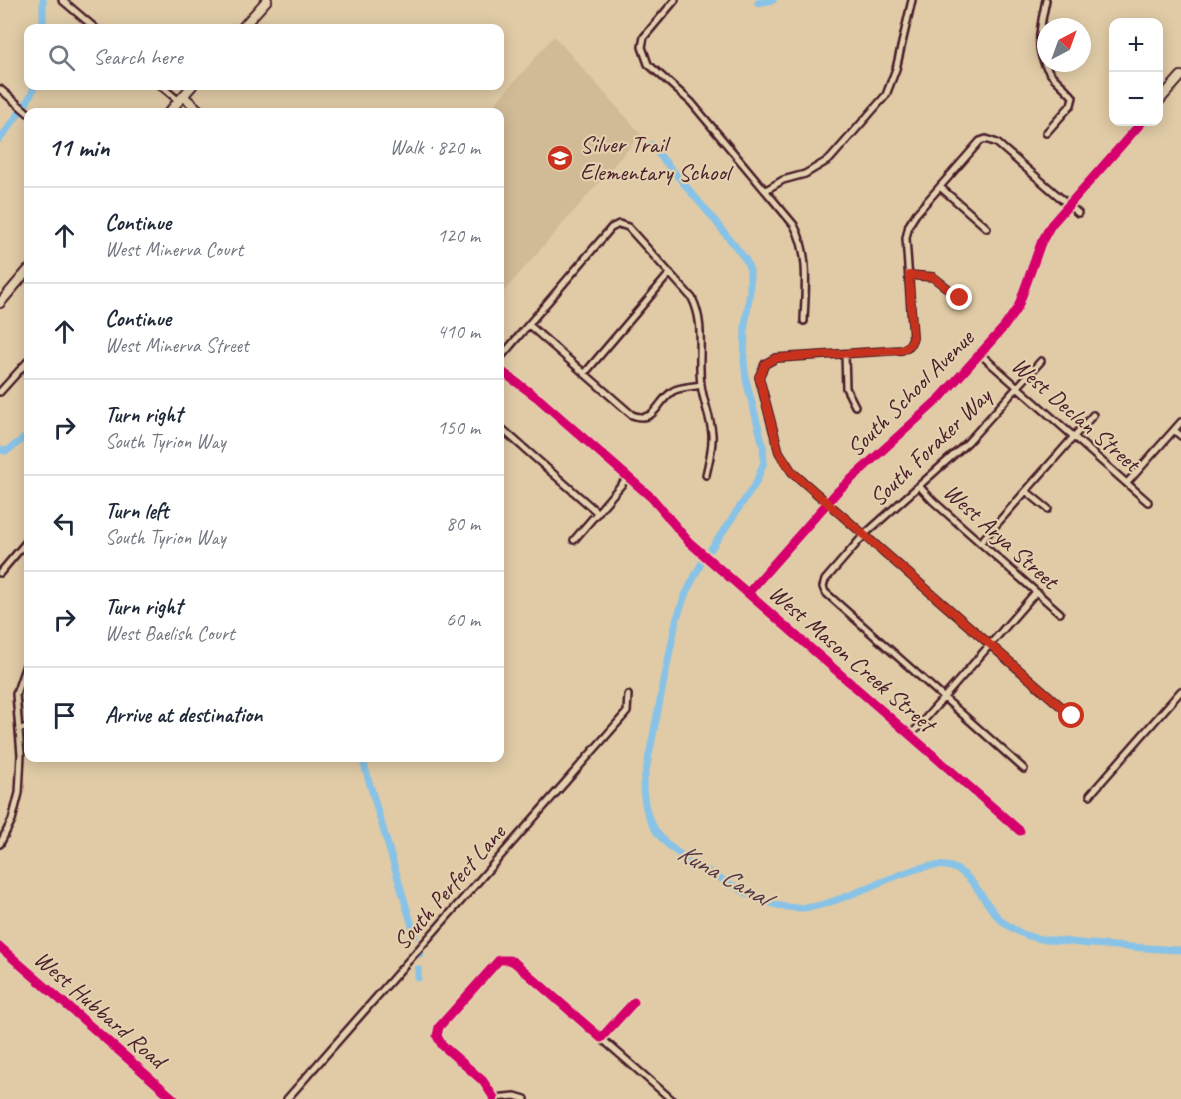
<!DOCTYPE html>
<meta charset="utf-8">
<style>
:root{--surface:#fff;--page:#f6f6f7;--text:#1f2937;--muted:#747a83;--line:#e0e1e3}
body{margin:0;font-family:Caveat,sans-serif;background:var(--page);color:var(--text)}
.controls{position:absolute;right:18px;top:18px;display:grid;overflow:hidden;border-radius:12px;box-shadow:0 3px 15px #0003}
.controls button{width:54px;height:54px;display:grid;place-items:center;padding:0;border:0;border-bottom:2px solid var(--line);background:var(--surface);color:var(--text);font:30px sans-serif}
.compass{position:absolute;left:1037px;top:18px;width:54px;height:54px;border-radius:50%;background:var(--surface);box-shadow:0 3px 15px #0003;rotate:41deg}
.stop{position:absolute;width:18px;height:18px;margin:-14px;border:4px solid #c8321e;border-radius:50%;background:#fff}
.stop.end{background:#c8321e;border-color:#fff;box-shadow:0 2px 6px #0008}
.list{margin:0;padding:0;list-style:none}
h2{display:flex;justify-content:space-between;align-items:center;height:78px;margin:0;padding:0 24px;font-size:26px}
h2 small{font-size:20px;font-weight:400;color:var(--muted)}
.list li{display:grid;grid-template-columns:39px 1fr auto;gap:18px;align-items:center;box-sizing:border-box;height:96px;padding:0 24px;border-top:2px solid var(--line)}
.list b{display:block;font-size:22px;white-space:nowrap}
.list p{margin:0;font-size:20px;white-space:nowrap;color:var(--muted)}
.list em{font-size:20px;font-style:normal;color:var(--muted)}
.icon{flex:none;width:33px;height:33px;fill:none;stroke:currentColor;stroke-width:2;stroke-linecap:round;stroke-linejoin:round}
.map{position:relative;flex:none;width:1181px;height:1099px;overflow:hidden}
.search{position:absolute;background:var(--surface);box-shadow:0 3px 15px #0003;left:24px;top:24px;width:480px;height:66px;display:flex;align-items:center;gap:15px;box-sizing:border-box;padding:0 21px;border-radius:12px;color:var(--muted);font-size:22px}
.panel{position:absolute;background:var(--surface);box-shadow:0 3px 15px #0003;left:24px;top:108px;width:480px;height:654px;border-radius:12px}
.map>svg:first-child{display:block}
</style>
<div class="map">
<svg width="1181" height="1099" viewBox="0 0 1181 1099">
<rect width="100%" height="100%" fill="#e0cba6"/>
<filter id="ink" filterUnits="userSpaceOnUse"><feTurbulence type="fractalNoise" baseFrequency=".0167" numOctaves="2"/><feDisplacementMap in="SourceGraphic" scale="12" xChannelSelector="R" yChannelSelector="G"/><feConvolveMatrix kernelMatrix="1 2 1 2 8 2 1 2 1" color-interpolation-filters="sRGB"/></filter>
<g filter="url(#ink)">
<path fill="#d1ba96" d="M554,36l87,98 -141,162v-184h-12z"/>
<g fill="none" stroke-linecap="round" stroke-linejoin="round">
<path stroke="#88c3e7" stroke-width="7" d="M43,0v28
M758,3l15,-3
M26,104l9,-18
M0,139l20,-27
M651,145l61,72 34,43 4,10v22l-5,33 -1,36 2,19 17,65 1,17 -8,21 -45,66
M0,450l7,1 21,-16
M701,564l-16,31 -9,26 -33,164c1,42 21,62 56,81 35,19 72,48 113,41 26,-5 53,-19 77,-28 18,-7 38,-16 57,-13 25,3 36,34 51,50 6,7 14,12 22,16 13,7 29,8 44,9 39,5 79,7 118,9
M362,758l53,178
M420,954v-2
M418,969v9"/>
<g stroke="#4a1f2b" stroke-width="10">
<path id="street" d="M62,0l33,28
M675,0l-31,37 -2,10 6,17 43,38 103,123c16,30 11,64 10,96
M161,86l18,15
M0,89l28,24
M1046,133l25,-28 2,-8c-7,-9 -16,-15 -23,-24 -17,-22 -9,-48 -4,-73
M940,187l47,41
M766,190l17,-10 22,-6 25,-15 56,-64 10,-26 16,-69
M909,275l24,2 27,21
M529,325l103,90c24,9 24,-13 41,-24 7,-4 19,-4 28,-6
M845,354l1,34 9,18
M980,354l168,148
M500,358l111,-130 8,-4 9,3 64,71c14,27 5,58 9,87 2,16 10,33 11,49 1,14 -3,27 -6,41
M585,373l85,-100
M0,392l28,-31
M500,427l98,86
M1174,430l7,6
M1127,483l54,-61
M919,486l14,15 127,112
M1026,491l22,18
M574,540l54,-63
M980,543l113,-128
M0,573l28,-33
M1072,716l-280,-244 -13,-20 -20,-75 6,-13 11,-6 126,-8 7,-4 4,-8 -7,-100 3,-13 7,-11 64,-73 6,-2 11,4 81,70
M19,729l9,-1
M911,735l125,-143
M1024,769l-199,-177 -2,-5 2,-7 39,-45 104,-93 73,-81
M1090,795l91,-104
M0,844l12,-24 7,-27 2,-38 -5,-61 12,-35
M601,1038l33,-36
M287,1099l340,-387 1,-17
M525,1099l-10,-3 -21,2 -11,-17 -41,-36 -5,-9 2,-9 56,-64 8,-4 11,3 157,137"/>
</g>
<g stroke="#4a1f2b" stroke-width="12">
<path id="secondary" d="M242,28l25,-28
M183,96l18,16
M1158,102l23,-26
M169,112l23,-26
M0,303l28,-33
M500,370l39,29 113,99 37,44 331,289
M748,593l90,-102 103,-94 63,-70 14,-20 23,-64 10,-18 91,-103
M0,947l174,152"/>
</g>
<use href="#street" stroke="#e3d0ae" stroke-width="5"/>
<use href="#secondary" stroke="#e3d0ae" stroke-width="8"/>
<g stroke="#e3d0ae" stroke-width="13">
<path id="cycleway" d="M500,370l39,29 113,99 37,44 331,289
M748,593l90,-102 103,-94 63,-70 14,-20 23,-64 10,-18 91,-103
M0,947l174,152
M494,1098l-11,-17 -41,-36 -5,-9 2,-9 60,-67h10l5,2 87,76 33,-36"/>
</g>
<use href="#cycleway" stroke="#d6006c" stroke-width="9"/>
</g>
</g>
<g fill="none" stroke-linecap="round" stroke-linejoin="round" filter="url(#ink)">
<path stroke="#c8321e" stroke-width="8" d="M960,298l-27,-21 -24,-2 4,63c-2,6 -5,9 -11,12l-126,8 -11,6 -6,13 20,75 13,20 280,244"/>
</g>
<defs>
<g id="school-disc" transform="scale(1.35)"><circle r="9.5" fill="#c8321e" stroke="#e3d0ae"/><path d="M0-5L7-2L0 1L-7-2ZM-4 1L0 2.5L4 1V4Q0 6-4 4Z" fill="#fff"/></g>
</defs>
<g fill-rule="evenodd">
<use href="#school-disc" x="560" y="158"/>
</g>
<g text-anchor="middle" stroke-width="4.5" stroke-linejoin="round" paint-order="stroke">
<g font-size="24" fill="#4a1f2b" stroke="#e3d0ae" text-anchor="start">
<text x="580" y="152">Silver Trail<tspan x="580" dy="28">Elementary School</tspan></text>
</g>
<g font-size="24" fill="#4a1f2b" stroke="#e3d0ae">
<text transform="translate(910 393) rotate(-45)" y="8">South School Avenue</text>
<text transform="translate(1076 414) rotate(41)" y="8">West Declan Street</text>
<text transform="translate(930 447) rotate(-44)" y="8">South Foraker Way</text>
<text transform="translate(1001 536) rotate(42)" y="8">West Arya Street</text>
<text transform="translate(852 658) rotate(41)" y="8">West Mason Creek Street</text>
<text transform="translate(449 887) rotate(-49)" y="8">South Perfect Lane</text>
<text transform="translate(100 1009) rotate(41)" y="8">West Hubbard Road</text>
</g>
<g font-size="26" font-style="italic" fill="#533847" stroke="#e3d0ae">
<text transform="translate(724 874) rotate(29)" y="9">Kuna Canal</text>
</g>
</g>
</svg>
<div class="controls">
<button>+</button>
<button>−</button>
</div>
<svg class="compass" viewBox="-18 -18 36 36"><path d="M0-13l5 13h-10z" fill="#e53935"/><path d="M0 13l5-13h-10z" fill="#747a83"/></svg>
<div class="stop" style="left:1072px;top:716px"></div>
<div class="stop end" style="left:960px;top:298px"></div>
<div class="search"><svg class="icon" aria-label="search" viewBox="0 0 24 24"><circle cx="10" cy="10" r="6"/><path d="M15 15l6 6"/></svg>Search here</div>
<section class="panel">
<h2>11 min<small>Walk · 820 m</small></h2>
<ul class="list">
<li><svg class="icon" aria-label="ahead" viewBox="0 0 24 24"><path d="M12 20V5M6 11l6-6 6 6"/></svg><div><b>Continue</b><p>West Minerva Court</p></div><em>120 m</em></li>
<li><svg class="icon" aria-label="ahead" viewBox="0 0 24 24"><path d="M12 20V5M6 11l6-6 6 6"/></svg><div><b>Continue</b><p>West Minerva Street</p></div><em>410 m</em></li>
<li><svg class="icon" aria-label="right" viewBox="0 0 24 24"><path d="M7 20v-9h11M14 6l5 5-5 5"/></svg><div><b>Turn right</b><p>South Tyrion Way</p></div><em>150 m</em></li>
<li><svg class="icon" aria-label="left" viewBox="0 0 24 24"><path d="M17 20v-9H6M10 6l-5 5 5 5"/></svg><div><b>Turn left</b><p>South Tyrion Way</p></div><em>80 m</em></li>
<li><svg class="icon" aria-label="right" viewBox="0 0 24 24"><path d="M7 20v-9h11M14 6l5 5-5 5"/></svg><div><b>Turn right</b><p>West Baelish Court</p></div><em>60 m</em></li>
<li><svg class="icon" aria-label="arrive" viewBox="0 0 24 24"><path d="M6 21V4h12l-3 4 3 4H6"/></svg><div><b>Arrive at destination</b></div></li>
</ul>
</section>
</div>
